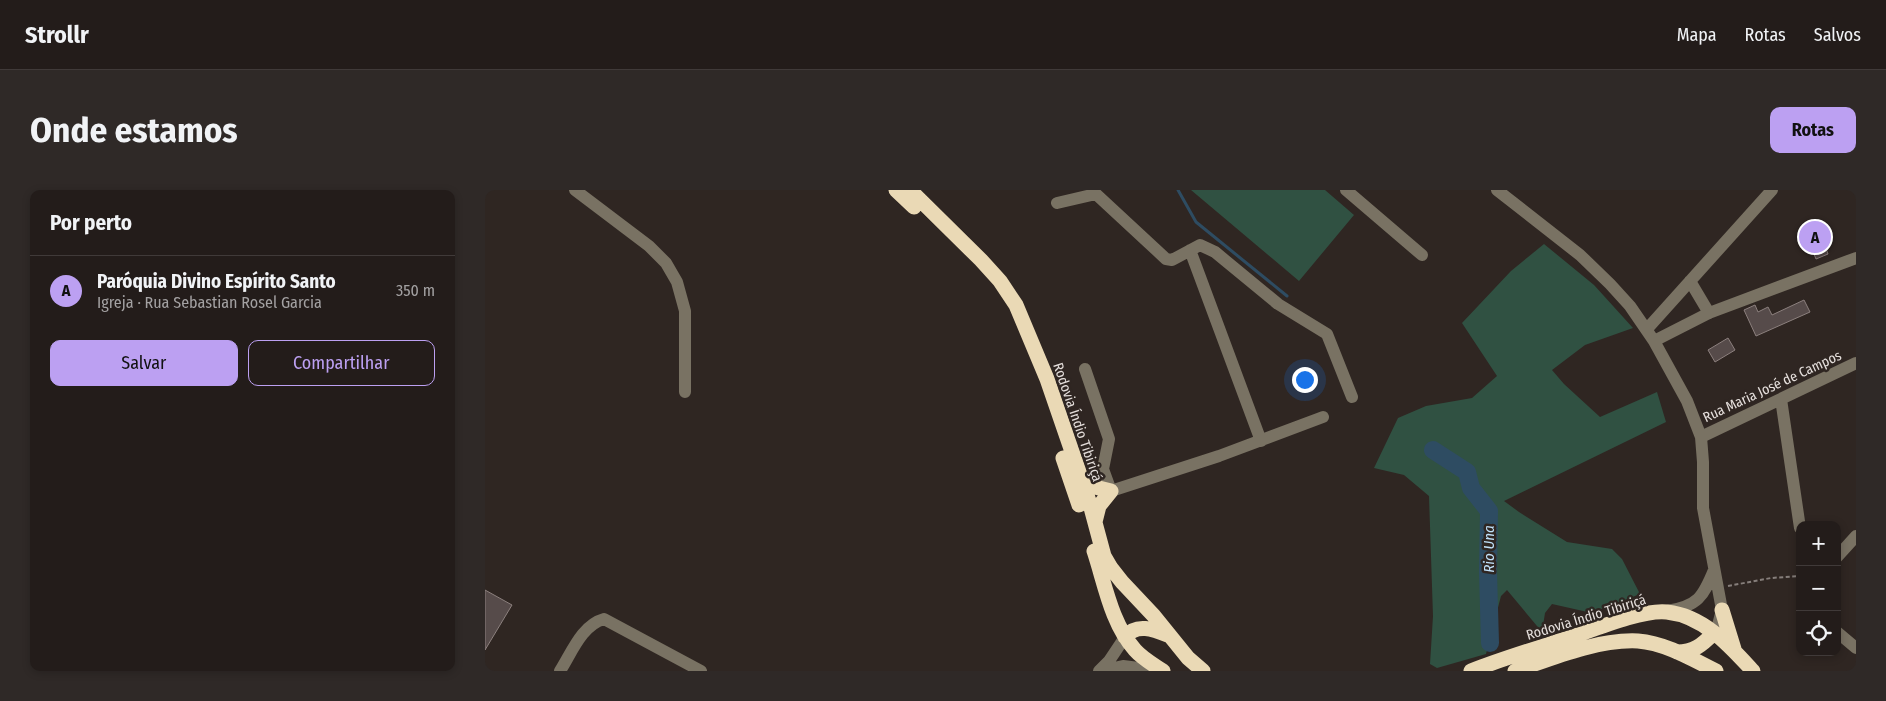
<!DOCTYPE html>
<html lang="pt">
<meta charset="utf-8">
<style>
:root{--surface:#231c1a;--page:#2f2927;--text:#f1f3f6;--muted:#a3a1a2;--line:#403a39;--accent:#bca0f2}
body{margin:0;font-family:"Fira Sans Condensed",sans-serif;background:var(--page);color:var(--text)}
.controls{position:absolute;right:15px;bottom:15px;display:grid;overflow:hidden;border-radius:10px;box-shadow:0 2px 8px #0003}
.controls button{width:45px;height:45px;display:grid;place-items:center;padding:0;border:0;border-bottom:1px solid var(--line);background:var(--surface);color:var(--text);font:25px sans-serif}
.you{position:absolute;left:819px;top:189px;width:18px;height:18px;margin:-12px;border:4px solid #fff;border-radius:50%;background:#1a73e8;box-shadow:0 0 0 8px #1a73e833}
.badge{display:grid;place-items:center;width:32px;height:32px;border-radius:50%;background:var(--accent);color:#111;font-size:16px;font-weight:700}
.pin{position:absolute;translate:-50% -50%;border:2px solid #fff;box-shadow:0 1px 5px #0006}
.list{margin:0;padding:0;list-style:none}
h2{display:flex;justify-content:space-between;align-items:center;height:65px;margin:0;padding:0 20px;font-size:21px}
h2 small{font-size:16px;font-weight:400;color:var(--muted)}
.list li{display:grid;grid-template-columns:32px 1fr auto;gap:15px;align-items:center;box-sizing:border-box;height:70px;padding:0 20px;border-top:1px solid var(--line)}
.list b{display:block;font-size:19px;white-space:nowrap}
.list p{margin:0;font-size:16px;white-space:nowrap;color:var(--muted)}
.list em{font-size:16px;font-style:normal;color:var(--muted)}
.actions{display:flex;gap:10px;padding:15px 20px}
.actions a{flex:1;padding:11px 0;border:1px solid var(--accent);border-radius:10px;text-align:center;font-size:18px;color:var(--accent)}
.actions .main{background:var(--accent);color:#111}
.icon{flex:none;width:28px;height:28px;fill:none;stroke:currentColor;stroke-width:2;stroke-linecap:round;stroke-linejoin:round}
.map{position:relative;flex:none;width:1371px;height:481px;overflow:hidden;border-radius:10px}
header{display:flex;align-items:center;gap:30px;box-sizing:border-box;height:70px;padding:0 25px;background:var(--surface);border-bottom:1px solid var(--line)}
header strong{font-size:24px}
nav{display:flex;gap:28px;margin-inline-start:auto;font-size:18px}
.intro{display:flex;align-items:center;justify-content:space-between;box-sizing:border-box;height:120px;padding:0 30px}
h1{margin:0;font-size:35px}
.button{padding:12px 22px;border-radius:10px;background:var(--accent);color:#111;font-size:18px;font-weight:700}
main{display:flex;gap:30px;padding:0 30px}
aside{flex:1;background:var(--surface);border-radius:10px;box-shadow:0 2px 8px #0003}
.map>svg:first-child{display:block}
</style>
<header>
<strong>Strollr</strong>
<nav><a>Mapa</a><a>Rotas</a><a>Salvos</a></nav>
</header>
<div class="intro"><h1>Onde estamos</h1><a class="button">Rotas</a></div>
<main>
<aside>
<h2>Por perto<small></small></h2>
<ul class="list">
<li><span class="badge">A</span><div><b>Paróquia Divino Espírito Santo</b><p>Igreja · Rua Sebastian Rosel Garcia</p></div><em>350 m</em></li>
</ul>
<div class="actions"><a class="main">Salvar</a><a>Compartilhar</a></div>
</aside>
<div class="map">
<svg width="1371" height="481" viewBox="0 0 1371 481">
<rect width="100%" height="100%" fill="#2f2622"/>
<path fill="#305142" d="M706,0h134l29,25 -55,66z
M1059,54l50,41 39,43 -48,17 -33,25 12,14 36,33 57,-25 9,30 -162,79 15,11 48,30 45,7 10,10 18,35 -48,19 -40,-9 -7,9 -3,19 -35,-42 -6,6 -15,58 -49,14 -7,-4 3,-48 -4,-120 -25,-21 -30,-7 24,-50 28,-12 46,-8 25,-22 -35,-53 49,-52z"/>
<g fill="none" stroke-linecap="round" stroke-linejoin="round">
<path stroke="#2e4c62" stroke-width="3" d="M693,0l18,32 91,74"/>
<path stroke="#2e4c62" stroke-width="18" d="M948,260l34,22 4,16 18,23 -1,61 2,71"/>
</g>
<path fill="#564b4a" stroke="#8c807e" d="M1331,31l12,33 -12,5 -13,-32z
M1319,110l6,12 -54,24 -12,-26 11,-5 3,7 10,-5 4,8z
M1243,148l7,12 -20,12 -7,-12z
M0,400l27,15 -27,45z"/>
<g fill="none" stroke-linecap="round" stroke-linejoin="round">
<path stroke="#867e7b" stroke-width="2" stroke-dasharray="4 2.5" stroke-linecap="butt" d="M1243,396l43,-8 29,-2"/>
<path stroke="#797263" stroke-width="12" d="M90,0l74,56 17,17 11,19 8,29v81
M861,0l76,65
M1012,0l83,65 30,29 20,22 24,35 33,60 14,36 2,25v46l19,102 -4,15 -4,8
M572,13l39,-9 70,65 6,1 28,-15 15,7 63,52 49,30 25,63
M705,60l71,191
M1205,91l19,32
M1162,139l125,-139
M1169,151l55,-28 147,-55
M600,179l24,70 -6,30 8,22 108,-35 104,-39
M1296,209l19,129
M1216,247l155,-74
M1352,367l19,-21
M1182,421c31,-5 36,-14 47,-41
M1352,442l19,16
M75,481c12,-19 22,-46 44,-52l97,52
M614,481l10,-10 16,-24
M615,481l23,-5 39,5"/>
<path stroke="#ead9b5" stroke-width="15" d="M411,0l18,17
M425,0l71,70 19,21 16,24 31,74 43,125 14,52 7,12 11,14 32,34 34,42 15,13
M578,268l16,47
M596,288l14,9 16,4 -12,15 -4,16
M609,361c11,33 17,72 41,99 8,9 19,15 28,21
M1237,420l12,39
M640,447c12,-15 30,-7 45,-1
M1192,462c17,0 25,-7 37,-19
M986,481c33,-13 67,-23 101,-34 23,-8 72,-28 95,-25 37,4 63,34 86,59
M1030,481c37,-13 83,-32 123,-30 27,2 54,18 78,30"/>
</g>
<g text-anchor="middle" stroke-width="5" stroke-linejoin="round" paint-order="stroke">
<g font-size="14" fill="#e5dfdc" stroke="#2f2622">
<text transform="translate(1287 196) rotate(-25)" y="5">Rua Maria José de Campos</text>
<text transform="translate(593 232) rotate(71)" y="5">Rodovia Índio Tibiriçá</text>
<text transform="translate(1101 427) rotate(-17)" y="5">Rodovia Índio Tibiriçá</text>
</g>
<g font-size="15" font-style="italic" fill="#c0e1fa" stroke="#2f2622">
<text transform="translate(1004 359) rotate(-90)" y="5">Rio Una</text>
</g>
</g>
</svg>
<div class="controls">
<button>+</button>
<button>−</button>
<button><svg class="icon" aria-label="locate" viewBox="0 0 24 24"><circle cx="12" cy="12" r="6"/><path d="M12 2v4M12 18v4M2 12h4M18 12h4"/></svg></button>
</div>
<div class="you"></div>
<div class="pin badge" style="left:1330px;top:47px">A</div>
</div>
</main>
